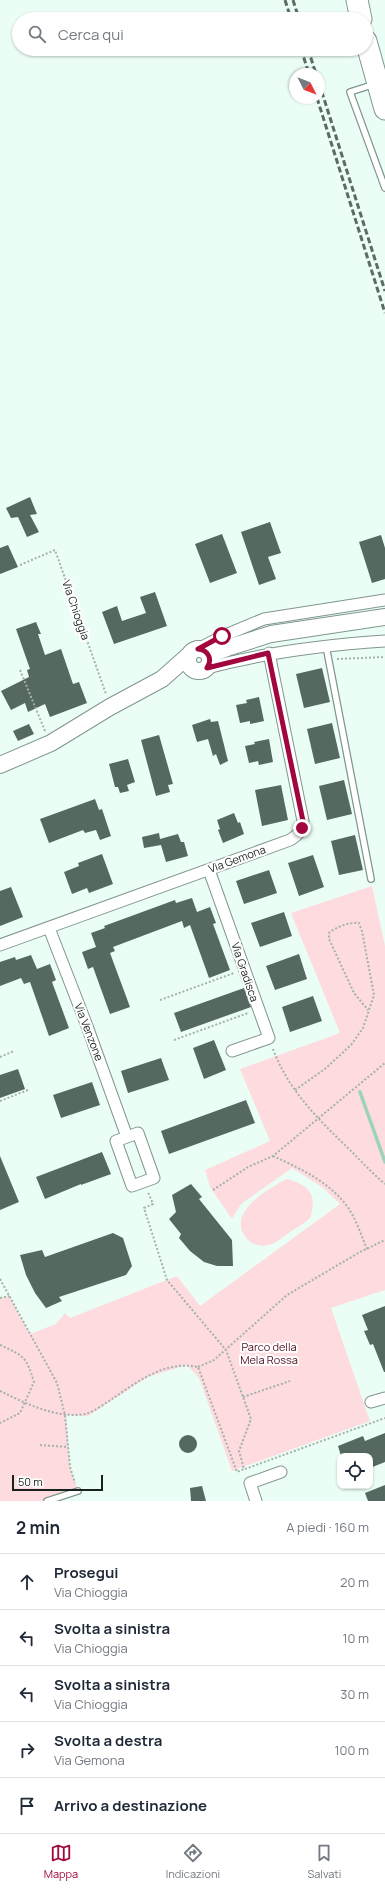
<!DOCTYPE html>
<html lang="it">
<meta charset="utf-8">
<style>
:root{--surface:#fff;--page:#f2f2f3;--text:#1f2937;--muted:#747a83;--line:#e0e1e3;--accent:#a2063e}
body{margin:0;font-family:Manrope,sans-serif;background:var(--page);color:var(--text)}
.controls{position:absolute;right:12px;bottom:12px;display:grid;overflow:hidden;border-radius:8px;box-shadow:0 1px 3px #0004}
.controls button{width:36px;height:36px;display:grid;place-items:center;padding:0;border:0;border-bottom:1px solid var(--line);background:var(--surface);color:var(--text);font:20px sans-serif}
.compass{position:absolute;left:289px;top:68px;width:36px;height:36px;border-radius:50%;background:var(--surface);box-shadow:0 1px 3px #0004;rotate:132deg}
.scale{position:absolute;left:12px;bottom:10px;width:91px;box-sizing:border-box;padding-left:4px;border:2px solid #19211e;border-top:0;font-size:11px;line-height:14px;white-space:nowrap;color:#19211e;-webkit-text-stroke:3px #fff;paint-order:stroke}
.stop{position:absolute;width:12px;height:12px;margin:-9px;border:3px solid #a2063e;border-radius:50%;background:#fff}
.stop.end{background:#a2063e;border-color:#fff;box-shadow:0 1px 4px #0008}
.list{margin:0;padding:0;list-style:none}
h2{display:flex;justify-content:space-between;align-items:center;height:52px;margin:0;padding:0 16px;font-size:17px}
h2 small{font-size:13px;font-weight:400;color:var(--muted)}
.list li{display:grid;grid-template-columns:26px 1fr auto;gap:12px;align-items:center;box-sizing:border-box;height:56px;padding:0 16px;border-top:1px solid var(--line)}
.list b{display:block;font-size:15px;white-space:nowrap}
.list p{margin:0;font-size:13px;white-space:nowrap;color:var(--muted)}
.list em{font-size:13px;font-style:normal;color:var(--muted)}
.icon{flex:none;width:22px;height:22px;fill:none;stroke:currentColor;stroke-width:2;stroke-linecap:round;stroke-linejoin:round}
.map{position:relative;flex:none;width:385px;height:1501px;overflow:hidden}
.search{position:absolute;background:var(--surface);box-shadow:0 1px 3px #0004;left:12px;right:12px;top:12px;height:44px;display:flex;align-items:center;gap:10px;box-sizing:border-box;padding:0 14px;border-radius:22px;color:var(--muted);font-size:15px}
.sheet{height:332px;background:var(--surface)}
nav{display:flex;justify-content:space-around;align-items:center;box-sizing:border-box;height:56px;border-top:1px solid var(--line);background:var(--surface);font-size:11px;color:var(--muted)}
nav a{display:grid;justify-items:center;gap:2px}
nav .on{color:var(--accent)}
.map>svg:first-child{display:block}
</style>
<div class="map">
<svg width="385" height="1501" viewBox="0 0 385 1501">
<rect width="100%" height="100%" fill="#ebfef6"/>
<path fill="#fddbde" d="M372,886l13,60v344l-54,18 39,113 -138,50 -33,-93 -12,-13 -39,12 -60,39 -22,-1 4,52 8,24 -31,10h-47v-203l9,-2 21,38 26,-10 9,-11 5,5 107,-42 23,30 140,-102 -18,-17 -30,-19 -51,36 -9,15 -22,-32 -5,-17 65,-29 -30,-72 100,-36 -49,-120z
M286,1179c15,3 31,12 26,30 0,3 -1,7 -2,9 -5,5 -14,10 -20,14 -7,5 -13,11 -21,13 -8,2 -16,0 -22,-6 -22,-26 20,-49 39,-60z"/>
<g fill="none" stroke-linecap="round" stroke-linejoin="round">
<path stroke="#9cd2bc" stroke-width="3.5" d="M360,1092l25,70"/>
</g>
<path fill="#556961" d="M30,497l7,17 -7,1 9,17 -12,5 -9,-20 -7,1 -5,-10z
M270,522l11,31 -13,4 8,22 -17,6 -18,-53z
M222,534l15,39 -27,10 -15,-39z
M381,535l4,13v31l-13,4 -13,-41z
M8,545l10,22 -18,7v-26z
M155,592l12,34 -53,18 -12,-32 15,-6 5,15 24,-8 -6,-16z
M36,622l5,12h-3l7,21 16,-6 12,35 6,-2 8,21 -37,14 -5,-13 -17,8 -3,-9 -14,7 -10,-19 28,-14 -2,-7 3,-1 -14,-40z
M322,668l8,34 -26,6 -8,-34z
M259,697l5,24 -14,3v-3l-10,2 -4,-18 11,-2 -1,-3z
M210,719l1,3 7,-1 10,40 -8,4 -4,-11 -3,2 -5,-17 -11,3 -5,-17z
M332,723l8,35 -25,6 -8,-35z
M29,724l5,10 -16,7 -5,-10z
M159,735l14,49 -5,1 2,7 -14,4 -15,-56z
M269,739l4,23 -14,3 -1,-4 -9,2 -4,-17 10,-2 -1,-2z
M128,759l7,23 -8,3 2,6 -9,2 -2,-6h-3l-6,-23z
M344,780l8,34 -25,6 -8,-34z
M281,785l7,35 -26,6 -7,-36z
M95,799l4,11 3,-1 9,27 -11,4 -4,-10 -11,3 -2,-3 -34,13 -9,-24z
M234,813l4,10 2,-1 4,12 -21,9 -5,-13 2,-1 -3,-9z
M159,833l1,6 18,-5 3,8h3l4,14 -22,6 -5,-17 -17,3 -2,-11z
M355,835l8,35 -24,5 -8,-34z
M102,854l11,30 -24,9 -2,-5 -15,6 -8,-22 15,-6 -1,-3z
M313,855l11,32 -25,9 -11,-33z
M269,870l8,23 -33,11 -8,-23z
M11,887l12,30 -23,9v-35z
M192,898l5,14 13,-5 6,16 -3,1 17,46 -21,8 -19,-53 -6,3 -2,-7 -69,26 2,4 -5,2 20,54 -20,7 -17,-47 -5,2 -6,-17 14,-5 -5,-14 14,-5 -1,-2 71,-26 1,3z
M284,912l8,24 -32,11 -9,-24z
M299,954l8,25 -32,11 -9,-24z
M31,955l6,14 13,-5 6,16 -4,2 17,46 -20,8 -19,-54 -6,2 -3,-6 -21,8v-24l15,-5 1,3z
M244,988l7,19 -70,25 -7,-19z
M313,996l9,25 -32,11 -8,-25z
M214,1040l12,30 -22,9 -11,-31z
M161,1058l8,22 -41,13 -7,-22z
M18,1069l7,20 -25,9v-23z
M92,1082l8,23 -39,13 -8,-23z
M246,1100l9,23 -86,31 -8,-23z
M102,1152l9,22 -30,11v-1l-36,15 -9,-22z
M0,1156l19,46 -19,8z
M191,1184l11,13 -3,2 33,41 1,26h-16l-13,-4 -14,-11 -11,-13 2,-4 -12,-15 7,-7 -4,-17z
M113,1233l10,5 9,28 -6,9 -67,22 3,4 -16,7 -11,-15 -9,-18 -6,-20 22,-5 3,7z
M385,1306v66h-1l-11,-28 -3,1 -6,-14 4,-1 -6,-15z
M385,1433v29l-15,6v-12h-29l-3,-10 25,-10 2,5z
M179 1444a9 9 0 1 1 18 0a9 9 0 1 1-18 0Z
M385,1485v16h-17l-3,-8z
M202,1486l4,15h-15l-1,-13z"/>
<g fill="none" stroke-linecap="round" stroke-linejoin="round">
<g stroke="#81968d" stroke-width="8">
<path id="lane" d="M375,84l-25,8 35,96
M326,646l45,233
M47,1501l31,-10"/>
</g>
<g stroke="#81968d" stroke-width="13">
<path id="street" d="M198,649l25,-13 41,-17 121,-19
M207,668c59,-16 118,-23 178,-27
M209,870l60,168 -37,13
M49,928l38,98 40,111
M0,945l290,-105c8,-5 12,-9 13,-19l-34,-168
M138,1133l16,45 -22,8 -16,-45z
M371,1402l14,-4
M256,1501l-6,-18 31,-11"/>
</g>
<g stroke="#81968d" stroke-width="18">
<path id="secondary" d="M188 660a11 11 0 1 1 22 0a11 11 0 1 1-22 0Z
M209,655l18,-7 44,-14 114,-17
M0,765l51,-22 59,-36 52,-28 27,-24"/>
</g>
<g stroke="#81968d" stroke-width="23">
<path id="highway" d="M357,0l4,19
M366,41l19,68"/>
</g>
<path stroke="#a3b2ac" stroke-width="2" stroke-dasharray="2 2" stroke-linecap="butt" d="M20,565l35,-15 51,144
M337,659l48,-2
M20,670l25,61
M160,1000l74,-27
M174,1040l74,-27
M273,1049c15,41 46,71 76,100 12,12 23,24 36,35
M0,1057l14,-6
M295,1090l30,-21 26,-24 12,-17 11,-33 -12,-64 -3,-8c-10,-1 -23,4 -30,10v6l25,54 14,17
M0,1101l28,-11
M273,1156c26,12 55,25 73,49 10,13 15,30 21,44
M213,1190l35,-23 25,-11 112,-93
M0,1279l57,104 8,32 5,52 5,16
M0,1298l9,-2
M0,1345c24,11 26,11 34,37l-14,31 -20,10
M198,1367l16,-7 73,-65 73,-43 25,-12
M0,1391c25,12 56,28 85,23 9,-2 19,-10 27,-15 25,-17 53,-39 86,-32l39,105 7,-3 -5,-18 12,-32 -25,-69 -59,-70 -23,-72 9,-4 -5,-12
M243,1397l47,-16
M40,1445l28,2
M245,1469l140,-51"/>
<use href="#lane" stroke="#fff" stroke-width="5.5"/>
<use href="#street" stroke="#fff" stroke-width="11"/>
<use href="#secondary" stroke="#fff" stroke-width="16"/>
<use href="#highway" stroke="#fff" stroke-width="21"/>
<path stroke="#5e6a65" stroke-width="3" stroke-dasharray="6 3" stroke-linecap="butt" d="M285,0l6,19
M293,0l6,19
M301,49l8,25
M308,49l8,25
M319,83l66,208
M317,98l68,215"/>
</g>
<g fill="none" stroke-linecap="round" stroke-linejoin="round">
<path stroke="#a2063e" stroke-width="5" d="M222,636l-24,13c10,1 15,10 9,19l61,-15 35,168 -1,7"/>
</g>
<g text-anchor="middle" stroke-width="4" stroke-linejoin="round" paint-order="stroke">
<g font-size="11" fill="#19211e" stroke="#fff">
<text transform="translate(76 610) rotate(71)" y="4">Via Chioggia</text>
<text transform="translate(237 859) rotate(-20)" y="4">Via Gemona</text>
<text transform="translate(245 972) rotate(71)" y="4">Via Gradisca</text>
<text transform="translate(89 1032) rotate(69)" y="4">Via Venzone</text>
</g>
<g font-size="11" fill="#4f0f1f" stroke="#fff">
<text x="269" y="1351">Parco della<tspan x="269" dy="13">Mela Rossa</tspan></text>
</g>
</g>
</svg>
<div class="controls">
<button><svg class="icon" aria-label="locate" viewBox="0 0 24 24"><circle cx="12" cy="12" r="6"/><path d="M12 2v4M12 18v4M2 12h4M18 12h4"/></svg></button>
</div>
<svg class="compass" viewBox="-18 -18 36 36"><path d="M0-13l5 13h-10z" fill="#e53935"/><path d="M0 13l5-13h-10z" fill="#747a83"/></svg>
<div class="scale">50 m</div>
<div class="stop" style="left:222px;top:636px"></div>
<div class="stop end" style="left:302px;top:828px"></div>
<div class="search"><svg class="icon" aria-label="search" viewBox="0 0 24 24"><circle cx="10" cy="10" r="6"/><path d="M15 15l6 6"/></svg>Cerca qui</div>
</div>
<section class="sheet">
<h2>2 min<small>A piedi · 160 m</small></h2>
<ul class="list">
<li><svg class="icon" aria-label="ahead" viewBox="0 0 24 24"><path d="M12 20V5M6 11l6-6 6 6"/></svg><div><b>Prosegui</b><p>Via Chioggia</p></div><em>20 m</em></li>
<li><svg class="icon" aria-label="left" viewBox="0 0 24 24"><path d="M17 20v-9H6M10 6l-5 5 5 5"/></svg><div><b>Svolta a sinistra</b><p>Via Chioggia</p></div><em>10 m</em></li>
<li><svg class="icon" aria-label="left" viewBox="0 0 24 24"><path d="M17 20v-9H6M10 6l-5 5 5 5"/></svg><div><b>Svolta a sinistra</b><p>Via Chioggia</p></div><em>30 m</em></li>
<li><svg class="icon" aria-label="right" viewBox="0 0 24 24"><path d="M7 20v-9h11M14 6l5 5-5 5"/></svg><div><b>Svolta a destra</b><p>Via Gemona</p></div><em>100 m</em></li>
<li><svg class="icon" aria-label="arrive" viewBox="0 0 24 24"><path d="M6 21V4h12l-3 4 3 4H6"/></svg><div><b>Arrivo a destinazione</b></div></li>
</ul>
</section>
<nav>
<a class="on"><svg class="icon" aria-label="map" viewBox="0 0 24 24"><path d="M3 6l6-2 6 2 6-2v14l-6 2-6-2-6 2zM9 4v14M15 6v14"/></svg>Mappa</a>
<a><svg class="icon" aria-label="directions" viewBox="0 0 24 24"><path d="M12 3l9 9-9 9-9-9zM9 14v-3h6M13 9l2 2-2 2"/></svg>Indicazioni</a>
<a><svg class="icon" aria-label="saved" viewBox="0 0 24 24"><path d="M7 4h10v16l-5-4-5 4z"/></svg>Salvati</a>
</nav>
